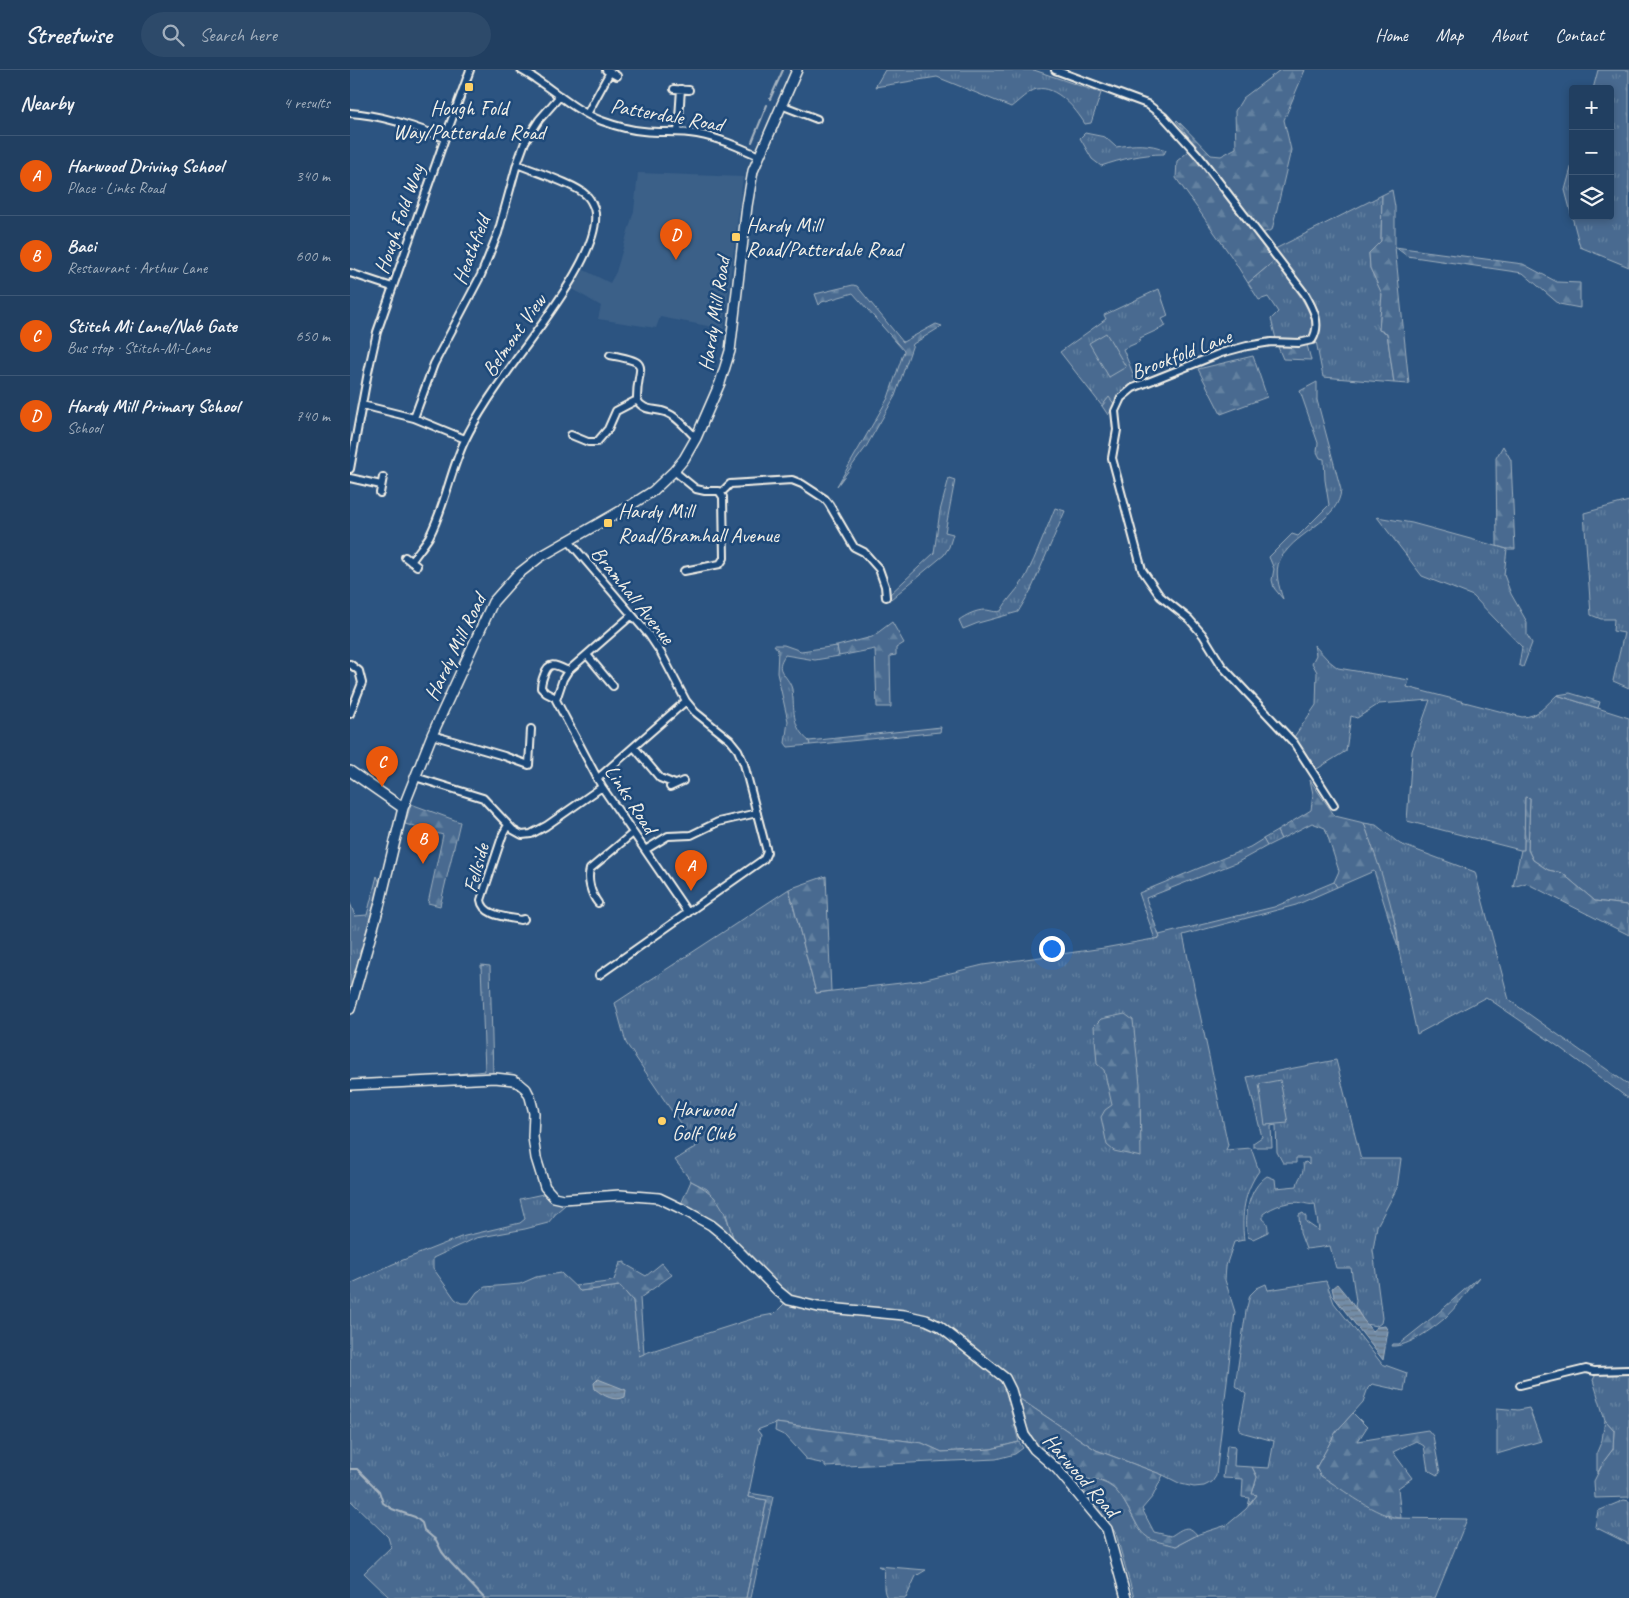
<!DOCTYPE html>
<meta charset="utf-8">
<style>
:root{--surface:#213f61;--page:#2d4a6a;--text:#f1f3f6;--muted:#a2afbd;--line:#3e5876;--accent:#ea580c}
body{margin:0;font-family:Caveat,sans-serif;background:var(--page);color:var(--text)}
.controls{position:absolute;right:15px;top:15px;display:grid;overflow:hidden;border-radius:5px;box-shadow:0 2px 8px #0003}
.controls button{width:45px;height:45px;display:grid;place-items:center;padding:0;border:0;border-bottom:1px solid var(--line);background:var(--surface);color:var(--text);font:25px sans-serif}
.you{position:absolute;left:701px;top:878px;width:18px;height:18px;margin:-12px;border:4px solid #fff;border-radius:50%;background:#1a73e8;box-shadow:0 0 0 8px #1a73e833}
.badge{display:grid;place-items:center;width:32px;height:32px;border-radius:50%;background:var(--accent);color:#fff;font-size:16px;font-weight:700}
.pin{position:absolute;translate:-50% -41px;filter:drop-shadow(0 1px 2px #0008)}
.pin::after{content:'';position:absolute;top:26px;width:18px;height:15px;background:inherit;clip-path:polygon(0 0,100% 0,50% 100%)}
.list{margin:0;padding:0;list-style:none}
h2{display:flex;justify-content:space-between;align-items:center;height:65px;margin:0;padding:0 20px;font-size:21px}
h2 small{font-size:16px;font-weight:400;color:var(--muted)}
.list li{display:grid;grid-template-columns:32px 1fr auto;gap:15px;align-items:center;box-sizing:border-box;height:80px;padding:0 20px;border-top:1px solid var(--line)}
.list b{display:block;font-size:19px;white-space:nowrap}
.list p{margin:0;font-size:16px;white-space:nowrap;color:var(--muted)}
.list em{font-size:16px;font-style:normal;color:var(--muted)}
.icon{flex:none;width:28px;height:28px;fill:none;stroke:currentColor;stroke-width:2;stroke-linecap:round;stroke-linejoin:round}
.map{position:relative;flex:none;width:1279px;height:1528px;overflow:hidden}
header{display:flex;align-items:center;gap:30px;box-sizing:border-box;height:70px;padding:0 25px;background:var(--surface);border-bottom:1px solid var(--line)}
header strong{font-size:24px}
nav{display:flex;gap:28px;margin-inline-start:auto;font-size:18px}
.search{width:350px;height:45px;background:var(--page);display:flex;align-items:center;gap:12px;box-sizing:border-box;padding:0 18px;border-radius:28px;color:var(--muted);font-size:19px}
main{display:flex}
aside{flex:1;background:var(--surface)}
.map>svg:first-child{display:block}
</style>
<header>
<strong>Streetwise</strong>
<div class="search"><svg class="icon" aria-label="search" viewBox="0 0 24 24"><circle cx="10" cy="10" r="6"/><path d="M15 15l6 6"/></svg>Search here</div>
<nav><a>Home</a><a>Map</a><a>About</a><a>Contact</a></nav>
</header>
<main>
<aside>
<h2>Nearby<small>4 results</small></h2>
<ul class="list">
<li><span class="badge">A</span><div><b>Harwood Driving School</b><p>Place · Links Road</p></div><em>340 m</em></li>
<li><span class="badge">B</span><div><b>Baci</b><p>Restaurant · Arthur Lane</p></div><em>600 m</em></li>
<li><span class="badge">C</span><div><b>Stitch Mi Lane/Nab Gate</b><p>Bus stop · Stitch-Mi-Lane</p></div><em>650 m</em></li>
<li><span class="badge">D</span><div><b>Hardy Mill Primary School</b><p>School</p></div><em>740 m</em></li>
</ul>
</aside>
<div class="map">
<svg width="1279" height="1528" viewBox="0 0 1279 1528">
<defs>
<pattern id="grass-tufts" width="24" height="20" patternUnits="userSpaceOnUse" patternTransform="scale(1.25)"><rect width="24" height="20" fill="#496b90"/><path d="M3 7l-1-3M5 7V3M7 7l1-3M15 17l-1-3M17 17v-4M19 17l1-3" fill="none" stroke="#6481a0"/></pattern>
<pattern id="forest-firs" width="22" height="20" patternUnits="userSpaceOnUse" patternTransform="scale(1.25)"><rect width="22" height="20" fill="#496b90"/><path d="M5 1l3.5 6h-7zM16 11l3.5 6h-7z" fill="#6481a0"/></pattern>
<pattern id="water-rules" width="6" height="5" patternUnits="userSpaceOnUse" patternTransform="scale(1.25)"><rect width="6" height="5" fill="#738ca6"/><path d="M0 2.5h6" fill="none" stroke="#647484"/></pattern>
</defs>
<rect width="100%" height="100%" fill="#2c5481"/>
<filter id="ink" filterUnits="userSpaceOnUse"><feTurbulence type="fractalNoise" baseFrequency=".02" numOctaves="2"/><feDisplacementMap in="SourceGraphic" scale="10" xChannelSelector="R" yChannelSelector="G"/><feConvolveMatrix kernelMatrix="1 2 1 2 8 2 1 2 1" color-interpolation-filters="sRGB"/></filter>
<g filter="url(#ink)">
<path fill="#3b6088" d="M288,103l105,4 -19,152 -64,-12 -4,11 -58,-9 3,-13 -29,-17 12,-19 26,13 6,-11 18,-61z"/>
<path fill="url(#grass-tufts)" stroke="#9eaebc" d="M535,0h149l67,23 -10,30 -6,1c-9,-15 -29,-39 -48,-35 -9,2 -19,13 -26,18l-74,-30 -62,10z
M1248,0h31v197l-49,-20 -15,-57 8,-29v55h37v-127h-17z
M735,63l20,4 11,10c18,-3 33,-4 50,3l-2,4c-22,0 -42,5 -63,12l-9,-7 -12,-21z
M1032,125l-1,46 -12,12 1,15 12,25 -3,37 8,3 7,50 -71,-6 -7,-36 4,-10 -1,-17 -11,-22 -33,-43z
M924,191c9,12 59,69 29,78 -8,3 -18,1 -27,0l-5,-20 7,-7 -10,-15 -9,3 -11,-17z
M809,219l9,27 -6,3 4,7 -26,12 -1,4 -16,7 13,32 -13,11 -8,13 -6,-7 -7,8 -42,-54 46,-33 -2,-4z
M967,312v18l24,90c-2,28 -38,40 -54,60 -2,3 -6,6 -7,10 -6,11 -1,27 3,39l-9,-11 -2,-8 2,-11 -5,-12 23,-23 6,2 31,-31 -4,-25 -1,-21 -4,-1 -3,-6 1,-9 -18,-52z
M599,408l6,2 -10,52 8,2 -4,13 -5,8 -53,44 -2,-4 45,-42 6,-42z
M1279,431v187l-16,-7 11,-48 -11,-2 1,-12h-13l-10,-4 -7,-102z
M705,438l10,3 -34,79 -13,22 -40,11 -15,6 -4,-9c7,-5 17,-10 26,-10 6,0 9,3 16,1 6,-12 18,-22 25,-35 11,-22 20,-46 29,-68z
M1027,447l35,6 95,26 -3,26 7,19 16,28v13l5,8 -9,24 -4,-2 3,-18 -49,-51 -51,-20z
M424,575h10l17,6 36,-5 2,10 -24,4 -30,-5c-11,16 0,17 6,31 2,4 1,9 2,12 1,18 1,31 16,43l1,4 -22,2 -3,-4 3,-22 -11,-48 1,-23z
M964,575l14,15 10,8 71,12 -2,7 115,30c16,0 24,-12 35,-22l72,23v190l-2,-3 -32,-4 -33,-28 -14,-3 -15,-10 -5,-10 2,-52h-5l-1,53 -117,-30 5,-70 18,-51 -51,4 -22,14 -6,-2 -5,35 -29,18 -23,-32 22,-32 1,-33 -5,-9 4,-8z
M1014,753l12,2 24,19 75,28 34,128 120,85v14l-70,-52 -73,-50 -69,37 -18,-83 -2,-21 -17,-58z
M927,761l4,8 -14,7 -4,-7z
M27,806l3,7 -30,107v-87l5,13 12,-1z
M984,812l3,5 -41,18 -113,30 45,210 -2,5 25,-2 8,23c-15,21 -18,44 -15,69l-10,2 -8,24 -1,14 10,32 -19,164 -4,6 -8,4 -10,1 -13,-3 -18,-9 -67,-25 -76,-51 -10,9 9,34 -28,7 -49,3 -20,-9 -146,-20 -19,7 4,5 -13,62 19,3 -21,98h-356l-26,-25 27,-26 -3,-10 -38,-37v-216l43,-20 68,-27 59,-14 5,-4 -5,-20 23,-5 8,7 14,4 -7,6 -10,12 -23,6 -49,9 -43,20v10l22,31 6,4h8l8,-11 8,-5 35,-3 16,-7 25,-4 19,18 40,-5 13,15 6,54 119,-38 16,-3 10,-10 1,-12 -51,-51 -8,-27 -19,-25 -16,-8 -16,-21 21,-13 -70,-104 -11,-40 174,-114 27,104 102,-12 65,-16 121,-17 55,-10v-3l115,-28z
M986,990l25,99h40l-4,29 -20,38 -4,24 9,68 -1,5 -4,3 -12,-2 -10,-18 1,-5 -5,-33h-15l-6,-22 -24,3 -6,-16 -1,-18 4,-2 3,4v5l13,9 -4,-27c-6,1 -7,0 -12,-1 -12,-3 -30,3 -40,11v5c5,3 5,8 5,13l-15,7 -5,-2c-4,-21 0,-48 19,-61l8,3 1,9 21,-2c1,-10 8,-11 6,-23l3,-1 3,3v-7h-13v5h-13l-6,-11 -1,-27 -5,1 1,21h-19v-4l9,-6 -15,-60z
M976,1211l8,22 48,61 25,9 -3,18 -32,-7 -4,4 -5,14 -27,30 -20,36 5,8 70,42 76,1 -32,79h-301l-18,-64 -7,-11 -33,-43 16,-2 15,6 12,8 18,33 39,21 23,-12 28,-9 19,-16 11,-14 -5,-1 5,-17 -5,-10 17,1 5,-27 -33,-9 -2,-3 7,-35 -11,-8 11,-75 4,-16 7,-7 9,-4 2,6z
M1279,1303v124l-34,1 -1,-17 10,-20 9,-12 1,-19 -9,-10 -12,-40 2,-4 3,-2z
M1147,1338l21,2 11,-2 12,33 -44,13z
M1274,1430l5,1v43l-34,-17 3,-16z
M528,1496l48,4 -10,6 -10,22h-19c-6,-12 -1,-17 -3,-29z"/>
<path fill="url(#forest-firs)" stroke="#9eaebc" d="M930,0h25l-21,50 7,30 -19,80 -10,3 -48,-65 -38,-47 1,-1 34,35 10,1 15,-8 -1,-37 8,-13z
M839,81l85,110 -26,22 -17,-27 -55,-78 1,-17z
M1042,120l3,17v40l128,17 34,18 23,1v25l-21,-4 -36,-31 -116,-17 -12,-9 14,137 -15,-1 -7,-50 -8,-3 3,-36 -12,-26 -1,-15 12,-12 1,-46z
M503,215l4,1 46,56 33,-18 6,2 -29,18 -18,52 -29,51 -29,39 51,-88 16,-47 -51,-58 -31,9 -3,3 -4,-11z
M957,275l4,15 -28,-1 -5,-12z
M903,286l14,41 -46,17 -23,-45z
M759,327l6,8 -7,10 -6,-9z
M1153,376l8,14 4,89h-8l-10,-3 -1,-88z
M542,552l12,21 -8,5v7l-6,1 1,51h-14l-2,-58 -36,7 -2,-10 35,-9z
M1220,623l30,9 -2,6 -41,-13z
M591,657l-1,5 -130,13 -1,-4z
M960,710l25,36 29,7c14,41 31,84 35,128l-25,-80 -37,16 -3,-5 5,-11 -14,-43 -13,-5 -31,16 -4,-8 34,-21 2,-16z
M1175,727l5,1 -2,52 5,10 15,10 14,3 33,28 32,4 2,3v27l-103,-52 -13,4 8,-37h3z
M61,734l49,18 -20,84 -12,-3 15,-68 -38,-11z
M913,769l4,7 -29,16 -92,36 14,40 -5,1 -16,-46 111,-46z
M476,806l5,115 -15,2 -27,-104z
M131,895l9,1 3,108 -45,1 37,-4z
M775,944l8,6 7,64 1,73 -27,-6 -7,-6 -6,-28 4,-7 7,-5 -8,-35 -7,-6 -3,-38 7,-7z
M341,1111c31,16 33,28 43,60l-28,-24 -25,-13z
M275,1192v2l21,12 16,-13 10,12 -32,23 4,56 -5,2 -6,-55 -13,-15 -40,5 -5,-5 33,-4 6,-2 6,-17z
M1129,1207c-11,13 -22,30 -35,42 -12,10 -36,28 -52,27l1,-2h6l38,-30z
M670,1329l76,51 67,25 -10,21 -11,13 12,23 17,4c11,-7 17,-13 26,-1l-21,11c-9,-3 -24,-4 -30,-10 -6,-4 -10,-13 -13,-19 -16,-28 -22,-41 -57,-37 -30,-29 -51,-35 -56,-81z
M1003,1343l14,14 -9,14 70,-11 5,6 7,37 -3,2 -9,-5 -4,-24 -8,-5 -23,11 19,26 -14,10 3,30c-25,-1 -58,-29 -80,-42l-5,-8 20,-36z
M1255,1350l9,10 -1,19 -9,12 -7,13v-22l5,-12z
M426,1353l146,20 20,9 49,-3 28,-7 4,6 -8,6 -19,5 -171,8v-3l-19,-4v-2l-20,-22 -11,-5z
M877,1375l8,1 -1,20 18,1 5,10 -5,17 5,1 -9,11 2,-8 -8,-1 1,-18 -20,-1z
M399,1423l24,4 -22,101h-5l21,-98 -19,-3z"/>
<path fill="#496b90" stroke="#9eaebc" d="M756,263l20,34 -17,10 -20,-34z
M930,1010l8,43 -23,2 -6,-41z"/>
<path fill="url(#water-rules)" stroke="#a7b4c0" d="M987,1214c13,14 22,32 35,47l5,-4 8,-1 3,5 -5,29 -49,-63 -2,-9z
M248,1309l28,11 -1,7c-11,5 -21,-1 -30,-8l-1,-6z"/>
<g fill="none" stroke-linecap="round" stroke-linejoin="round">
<path stroke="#a7b4c0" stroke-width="2" d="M420,29l13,-29
M402,72l15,-37
M0,1399h7l22,22 4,12 9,6 23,8 7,6 2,7 12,10 6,12 9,11 33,35"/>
<g stroke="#f4f1e8" stroke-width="10">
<path id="street" d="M171,0c28,15 51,40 81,51 14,5 27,9 41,10 18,2 36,0 54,3 22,4 42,13 62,22
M256,0l11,6
M705,0l92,34 17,13 35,39 106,138c8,14 17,30 7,46l-13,3 -28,-1 -24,4 -26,7 -88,35 -12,10 -6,13 2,19 -5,28 30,112 18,26 29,23 14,16 19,31 72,77 40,62
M324,19l15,1
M431,35l36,14
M0,43c33,2 64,14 95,25
M237,44l23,-42
M328,62l3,-43
M0,203l42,14
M260,285c45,8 26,10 27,45
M12,335l52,13 51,21
M64,348l20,-54 47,-89 17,-42 19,-69 8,-22 14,-22 21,-24
M221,365l17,7h9l11,-13 8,-18 21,-11c7,12 17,8 28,12 12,4 22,17 31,26
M0,399l18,-97 9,-40 68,-194 25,-68
M324,401l22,18 9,2h14l4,6 1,61 -4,6 -36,7
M0,408l31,7
M30,423l3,-16
M371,423l9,-9 62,-4 10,4 23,15 4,5 25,43 10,5 15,17 6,17 1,11
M218,470l81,95 12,18 25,48 9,11 35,28 8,10 6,14 23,88 -3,7 -165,116
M55,487l12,9
M61,492c6,-9 13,-17 18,-25 16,-30 21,-66 36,-97 14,-29 34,-56 53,-83 22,-31 87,-111 76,-149 -2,-5 -4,-10 -8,-13 -11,-11 -53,-24 -69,-31
M282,545l-64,56 -5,8 -7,21 46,87 86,126
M237,585l26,31
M0,594l9,7 3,12 -12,31
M206,628l-10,-5 -5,-5c0,-5 1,-8 3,-13 5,-15 12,-10 24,-4
M82,665l72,21 25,9 2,-36
M284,677l26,31 15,6
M65,707l68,21 30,32 9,5 9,-1 15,-8 56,-39
M247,709l89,-78
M320,717l13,-6
M158,755l-5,9 -22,66c2,16 26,17 39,20l4,-1
M295,780l23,-14 23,-1 27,-13 39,-9
M248,833c-7,-9 -11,-23 -8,-34l43,-36
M1170,1315l66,-16 8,2 35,-1"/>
</g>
<g stroke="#f4f1e8" stroke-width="12">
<path id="secondary" d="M0,701l53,37
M0,939l30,-106 23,-95 29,-73 61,-133 24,-27 23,-18 91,-52 22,-14 21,-20 10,-12 12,-21 24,-55 10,-32 17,-145 6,-35 44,-101
M0,1015l145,-7 18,2 7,4 6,5 4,8 4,16 -1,24 3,21 9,29 9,10 9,2 57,-4 39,3 23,11 29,16 11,9 56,57 11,9 29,7 86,8 22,5 13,6 66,52 6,12 13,45 10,14 23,20 50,60 19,69"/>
</g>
<use href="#street" stroke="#1f4a7a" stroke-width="6"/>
<use href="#secondary" stroke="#1f4a7a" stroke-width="9"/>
</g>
</g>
<g fill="#ffd166" stroke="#1f4a7a" stroke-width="2">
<rect x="114" y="12" width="10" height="10" rx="2.5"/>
<rect x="381" y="162" width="10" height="10" rx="2.5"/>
<rect x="253" y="448" width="10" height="10" rx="2.5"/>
<circle cx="312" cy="1051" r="5"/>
</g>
<g text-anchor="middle" stroke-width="5" stroke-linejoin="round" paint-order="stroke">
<g font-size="21" fill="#f4f1e8" stroke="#1f4a7a" text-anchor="start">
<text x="119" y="45" text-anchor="middle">Hough Fold<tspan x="119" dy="24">Way/Patterdale Road</tspan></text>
<text x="396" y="162">Hardy Mill<tspan x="396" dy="24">Road/Patterdale Road</tspan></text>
<text x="268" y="448">Hardy Mill<tspan x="268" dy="24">Road/Bramhall Avenue</tspan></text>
<text x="322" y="1046">Harwood<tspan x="322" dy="24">Golf Club</tspan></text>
</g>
<g font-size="21" fill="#f4f1e8" stroke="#1f4a7a">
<text transform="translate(317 45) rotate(10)" y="7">Patterdale Road</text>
<text transform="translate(49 149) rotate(-71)" y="7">Hough Fold Way</text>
<text transform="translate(121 180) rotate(-69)" y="7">Heathfield</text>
<text transform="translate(364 244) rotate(-81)" y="7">Hardy Mill Road</text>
<text transform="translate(164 265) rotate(-55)" y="7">Belmont View</text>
<text transform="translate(831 284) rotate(-21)" y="7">Brookfold Lane</text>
<text transform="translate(283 525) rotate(51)" y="7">Bramhall Avenue</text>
<text transform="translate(105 577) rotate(-64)" y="7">Hardy Mill Road</text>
<text transform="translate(281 729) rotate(57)" y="7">Links Road</text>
<text transform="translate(126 798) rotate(-75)" y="7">Fellside</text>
<text transform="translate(731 1405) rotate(49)" y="7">Harwood Road</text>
</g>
</g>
</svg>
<div class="controls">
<button>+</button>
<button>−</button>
<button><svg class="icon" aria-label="layers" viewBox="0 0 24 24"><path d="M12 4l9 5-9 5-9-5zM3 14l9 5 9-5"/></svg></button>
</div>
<div class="you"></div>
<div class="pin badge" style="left:341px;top:821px">A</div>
<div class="pin badge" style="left:73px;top:794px">B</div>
<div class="pin badge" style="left:32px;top:717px">C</div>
<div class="pin badge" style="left:326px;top:190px">D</div>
</div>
</main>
